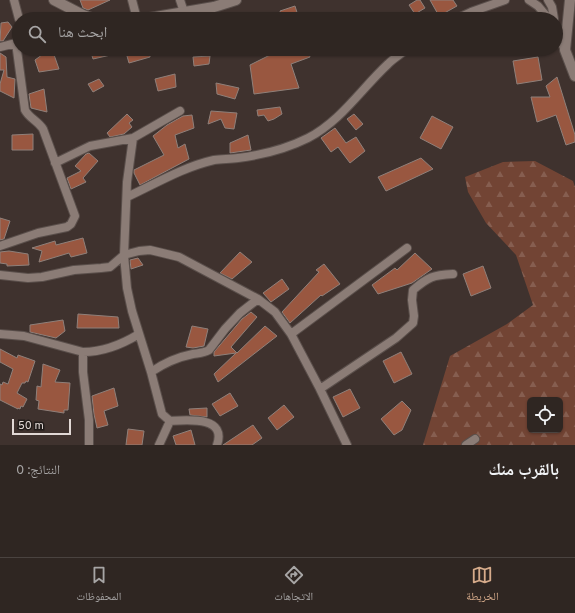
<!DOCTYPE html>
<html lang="ar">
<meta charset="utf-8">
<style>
:root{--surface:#2f2622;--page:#372e2a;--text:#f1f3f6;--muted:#a7a5a5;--line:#4a4340;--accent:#d6ab8b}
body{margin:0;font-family:Overpass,"Noto Naskh Arabic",sans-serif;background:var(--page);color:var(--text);direction:rtl}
.controls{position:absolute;right:12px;bottom:12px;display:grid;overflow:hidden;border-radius:6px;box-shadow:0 1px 3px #0004}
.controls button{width:36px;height:36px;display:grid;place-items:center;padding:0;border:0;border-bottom:1px solid var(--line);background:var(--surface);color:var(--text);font:20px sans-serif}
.scale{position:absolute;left:12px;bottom:10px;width:59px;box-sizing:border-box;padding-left:4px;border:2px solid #e1d8d5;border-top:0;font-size:11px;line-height:14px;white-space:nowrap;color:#e1d8d5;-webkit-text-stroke:3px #211c1a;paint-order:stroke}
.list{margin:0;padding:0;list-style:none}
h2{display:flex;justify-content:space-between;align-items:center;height:52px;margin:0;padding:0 16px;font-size:17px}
h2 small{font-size:13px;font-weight:400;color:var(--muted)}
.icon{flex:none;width:22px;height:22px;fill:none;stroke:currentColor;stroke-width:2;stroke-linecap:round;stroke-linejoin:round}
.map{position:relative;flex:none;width:575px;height:445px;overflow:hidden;direction:ltr}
.search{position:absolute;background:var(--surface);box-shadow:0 1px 3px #0004;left:12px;right:12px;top:12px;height:44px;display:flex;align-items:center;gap:10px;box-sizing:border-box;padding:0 14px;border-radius:22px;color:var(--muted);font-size:15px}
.sheet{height:112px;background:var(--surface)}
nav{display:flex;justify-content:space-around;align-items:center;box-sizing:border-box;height:56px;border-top:1px solid var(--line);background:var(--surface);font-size:11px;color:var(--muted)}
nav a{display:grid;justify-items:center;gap:2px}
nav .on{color:var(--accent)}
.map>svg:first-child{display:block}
</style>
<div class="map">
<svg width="575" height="445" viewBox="0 0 575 445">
<defs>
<pattern id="forest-firs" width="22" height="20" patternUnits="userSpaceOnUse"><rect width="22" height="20" fill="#724434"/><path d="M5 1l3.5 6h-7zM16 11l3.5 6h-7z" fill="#865e50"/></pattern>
</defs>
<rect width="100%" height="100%" fill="#3f322e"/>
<path fill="url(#forest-firs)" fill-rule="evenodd" d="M535,161l38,20 2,6v258h-152l27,-89 57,-32 26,-19 -17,-50 -30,-32 -18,-31 -3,-15 38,-15zM530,400h30v30h-30z"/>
<path fill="#995740" stroke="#8f807a" d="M80,0h30l-22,10 -5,-2z
M417,0h3l5,8 -10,6 -6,-9z
M430,0h23l4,6 -18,10z
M295,6l4,13h-17l-2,-8z
M8,22l4,5 -9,14h-3l1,-18z
M50,49h2l7,20 -20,3 -4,-12z
M90,49h34v3l-31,7z
M125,49h36v4l-11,2v2l-21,6z
M282,49h25l3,8 -19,7 8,24 -45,6 -4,-29z
M0,53l6,4 1,20 8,2 -1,19 -14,-7v-7l4,-14h-4z
M210,56l-1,8 -15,2 -1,-9z
M538,57l4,23 -25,4 -4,-23z
M175,74l1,13 -18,4 -3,-12z
M557,77l18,58v7l-9,3 -10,-30 -19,7 -6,-25h19l-4,-11z
M99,79l5,7 -11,6 -5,-8z
M216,83l23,5 -4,11 -18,-5z
M44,89l3,23 -16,-4 -2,-14z
M280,107l2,7 -8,5 -6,2 -4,-6 -6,1 -1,-6z
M211,111l26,2 -3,16 -9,-1 -4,-9 -13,5z
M127,114l6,6 -4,3 3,4 -8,7 -14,3 -3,-4z
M354,114l9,10 -7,6 -9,-11z
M192,115l2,13 -19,7 3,13 7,-4 4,15 -49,26 -6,-12v-3l30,-15 -11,-19 14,-11 16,-9z
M432,116l21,11 -12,22 -21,-11z
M335,128l11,15 10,-6 9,14 -15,12 -12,-16 -7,5 -10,-14z
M33,134v16h-21v-15z
M248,135l3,15 -21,3v-10z
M89,153l9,8 -15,17 3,4 -15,7 -4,-11 14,-7 -6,-5 11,-12z
M421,158l12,11 -47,22 -8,-14z
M0,218l10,3 -6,18 -4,1z
M83,238l4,15 -16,4 -2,-4 -30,9 3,-11 -10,-3 23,-7 1,4z
M9,251l19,3 1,11 -22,1v-2l-7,-1v-11z
M240,252l12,10 -20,17 -12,-6z
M415,253l17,16 -20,14 -34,11 -6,-9 23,-17 2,2z
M138,258l5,7 -12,4 -1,-9z
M324,264l16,20 -18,12 -1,-1 -31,28 -8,-11 37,-40 -3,-2z
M483,266l8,22 -20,8 -8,-22z
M282,279l7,10 -18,13 -8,-9z
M251,312l6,5 -26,30 6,6 28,-27 12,10 -59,46 -4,-8 22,-21 -22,3v-4l28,-33z
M78,314l40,3 1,11h-42z
M63,320l2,11 -9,7 -26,-6v-7z
M192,326l16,3 -4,17 -11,2 -7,-1z
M0,349l17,9 1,-3 17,6 -7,21 -2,-1 -1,2h-3l-5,10 10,6 -4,8 -2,-1 -1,3 -2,-1v1l-18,-9v-16l2,1 1,-3 5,2 5,-15 -13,-7z
M401,352l11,22 -18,9 -11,-22z
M43,364l17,6 -5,12 15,1 -2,27h-4v3l-26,-4 1,-8 -3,-1 1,-14 4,1z
M114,388l4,18 -14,5 4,14 -11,3 -3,-14 -2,-18z
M350,389l10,19 -17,9 -10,-20z
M230,393l8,13 -18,10 -8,-12z
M402,401l9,9 -9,20 -8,5 -13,-16z
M284,405l10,12 -17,13 -9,-12z
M207,408v9l-17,-2 -1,-6z
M253,425l9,13 -10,7h-29z
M128,429l16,2 -2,14h-16z
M191,430l4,15h-19l-3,-9z"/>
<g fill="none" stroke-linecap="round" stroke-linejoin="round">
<g stroke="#5a4f4b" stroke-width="10">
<path id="minor" d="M14,0l5,19
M132,0l5,19
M180,0l4,12
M529,0l9,6 11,13
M548,0l4,7 2,12
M456,19l15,-7 34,-12
M556,31l9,19
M0,47l16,-4
M133,138l47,-27
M55,163l35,-17 43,-8 -6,44 -3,73 3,33 5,23 19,61 11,42 8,7c18,-1 57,-5 47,24
M127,197c28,-13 56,-30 87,-37 8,-1 16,-1 24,-2 24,-3 48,-9 70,-20 33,-17 53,-49 80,-74 6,-6 13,-10 19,-15
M0,246l38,-13 29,-6 4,-3 4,-8 -32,-87c-5,-8 -14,-11 -18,-19l-9,-67 3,-7
M0,275l28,3 14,-1 32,-7 27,-2 9,-1 14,-12 15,-4 11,-1 29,7 79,42 17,13 16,22 29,55 27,56
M0,334l24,2 59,16
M291,334l116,-86
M151,372c13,-9 27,-15 42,-18 6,-1 11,-1 16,-4l16,-21 15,-16 18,-14
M320,389l76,-51 17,-15 1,-7 -2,-16 1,-10c15,-13 20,-15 40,-16
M89,445v-25l-6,-48v-20c21,0 38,-7 56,-18
M159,445l11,-24
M466,445l9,-6"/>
</g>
<g stroke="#5a4f4b" stroke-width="12">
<path id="tertiary" d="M54,0l29,15 11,4
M570,0l-5,50 10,26
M144,19l70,-12 22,-7"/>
</g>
<use href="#minor" stroke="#8b7c76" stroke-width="8"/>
<use href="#tertiary" stroke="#8b7c76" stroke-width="10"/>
</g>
</svg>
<div class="controls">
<button><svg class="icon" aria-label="locate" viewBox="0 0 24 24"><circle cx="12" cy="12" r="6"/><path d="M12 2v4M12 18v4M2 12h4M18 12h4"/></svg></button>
</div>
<div class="scale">50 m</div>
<div class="search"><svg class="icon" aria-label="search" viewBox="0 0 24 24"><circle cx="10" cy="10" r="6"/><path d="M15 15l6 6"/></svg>ابحث هنا</div>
</div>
<section class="sheet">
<h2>بالقرب منك<small>النتائج: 0</small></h2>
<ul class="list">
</ul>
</section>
<nav>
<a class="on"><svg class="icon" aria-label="map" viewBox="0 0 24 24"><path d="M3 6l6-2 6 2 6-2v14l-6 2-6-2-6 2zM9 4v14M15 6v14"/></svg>الخريطة</a>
<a><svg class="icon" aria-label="directions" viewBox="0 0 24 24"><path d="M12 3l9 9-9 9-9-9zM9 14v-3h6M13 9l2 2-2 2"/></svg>الاتجاهات</a>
<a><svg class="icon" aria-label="saved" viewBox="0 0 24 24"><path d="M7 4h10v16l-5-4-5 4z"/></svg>المحفوظات</a>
</nav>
